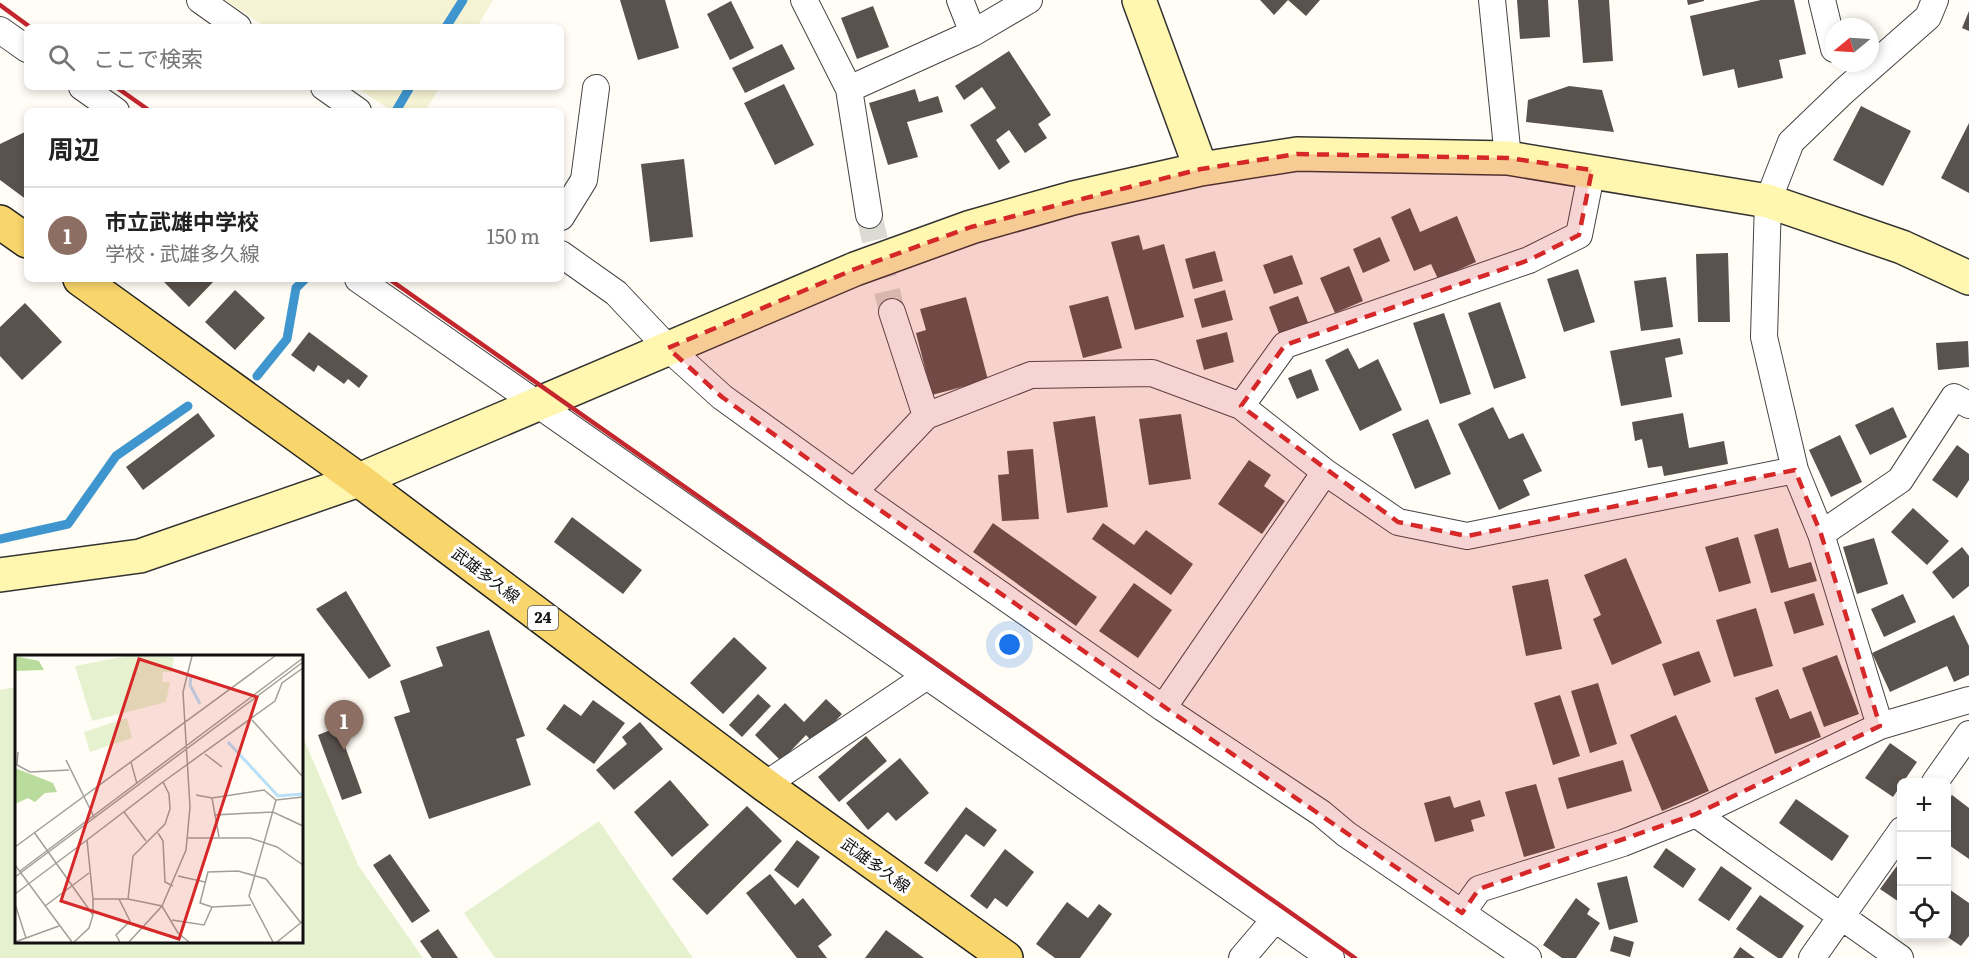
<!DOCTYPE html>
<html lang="ja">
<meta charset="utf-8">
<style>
:root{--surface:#fff;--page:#f6f6f6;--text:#222;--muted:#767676;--line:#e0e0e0;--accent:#c4262e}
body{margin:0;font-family:Literata,"Noto Sans JP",serif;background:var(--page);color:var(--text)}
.controls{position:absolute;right:18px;bottom:18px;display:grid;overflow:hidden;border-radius:9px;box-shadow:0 3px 9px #0003}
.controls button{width:54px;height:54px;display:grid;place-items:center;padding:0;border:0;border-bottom:2px solid var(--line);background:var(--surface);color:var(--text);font:30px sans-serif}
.compass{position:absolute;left:1825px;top:18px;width:54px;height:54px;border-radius:50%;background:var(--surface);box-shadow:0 3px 9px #0003;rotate:252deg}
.you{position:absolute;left:1010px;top:645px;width:21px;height:21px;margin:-15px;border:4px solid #fff;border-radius:50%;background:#1a73e8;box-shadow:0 0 0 9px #1a73e833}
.badge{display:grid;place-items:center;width:39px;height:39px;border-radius:50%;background:var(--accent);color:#fff;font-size:20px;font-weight:700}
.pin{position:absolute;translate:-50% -50px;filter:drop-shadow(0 2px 3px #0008)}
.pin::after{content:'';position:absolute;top:32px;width:21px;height:18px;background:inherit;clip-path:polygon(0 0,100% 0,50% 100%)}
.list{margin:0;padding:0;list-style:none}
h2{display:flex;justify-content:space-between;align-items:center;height:78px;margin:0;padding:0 24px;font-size:26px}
h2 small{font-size:20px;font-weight:400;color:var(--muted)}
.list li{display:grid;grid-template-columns:39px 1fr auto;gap:18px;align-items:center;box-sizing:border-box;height:96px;padding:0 24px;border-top:2px solid var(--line)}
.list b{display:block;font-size:22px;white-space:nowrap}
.list p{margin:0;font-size:20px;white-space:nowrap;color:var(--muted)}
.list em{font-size:20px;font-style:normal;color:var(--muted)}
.icon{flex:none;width:33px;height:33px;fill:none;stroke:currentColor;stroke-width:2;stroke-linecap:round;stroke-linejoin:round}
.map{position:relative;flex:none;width:1969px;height:958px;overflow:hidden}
.search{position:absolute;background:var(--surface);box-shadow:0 3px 9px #0003;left:24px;top:24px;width:540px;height:66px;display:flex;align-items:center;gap:15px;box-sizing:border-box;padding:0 21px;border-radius:9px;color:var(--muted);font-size:22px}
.panel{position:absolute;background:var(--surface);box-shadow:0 3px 9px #0003;left:24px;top:108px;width:540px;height:174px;border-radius:9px}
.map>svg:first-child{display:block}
</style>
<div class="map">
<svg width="1969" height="958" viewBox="0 0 1969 958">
<rect width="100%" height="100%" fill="#fffdf5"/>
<path fill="#f6f3d4" d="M225,0h268l-16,27h-211z
M356,87h84l-15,24h-33z"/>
<path fill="#e6f2cf" d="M15,687l1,255h286v-207l56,130 65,93h-423v-268z
M599,821l94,137h-198l-31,-45z"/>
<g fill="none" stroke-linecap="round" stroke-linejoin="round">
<path stroke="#3f96cf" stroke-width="9" d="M446,27l17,-27
M396,111l14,-24
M257,376l30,-37 9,-51 9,-9
M0,539l68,-15 48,-68 72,-50"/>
</g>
<path fill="#5a524d" d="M620,0h45l14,48 -41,12z
M1260,0h60l-14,16 -18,-16 -14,15z
M1517,0h31l2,37 -30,2z
M1578,0h31l4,61 -30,2z
M1687,0h17v1l-16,4z
M1761,0h33l12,54 -27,6 4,18 -45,10 -4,-19 -31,7 -13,-60z
M731,1l23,47 -24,12 -23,-46z
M873,6l16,41 -32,12 -16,-41z
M1969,11v20l-7,-3z
M782,44l13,25 -50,24 -13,-25z
M1009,51l42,64 -13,9 9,14 -22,15 -16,-23 -13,10 14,22 -11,8 -29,-45 26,-17 -14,-21 -18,13 -9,-14z
M784,84l30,61 -39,20 -31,-62z
M1569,86l33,4 12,42 -88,-10 2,-22z
M915,89l4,13 19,-6 5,16 -36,10 11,35 -30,8 -19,-62z
M1861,106l50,25 -28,55 -50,-26z
M1969,123v70l-28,-15z
M27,131v69l-27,-20v-36z
M684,159l9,78 -43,5 -9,-78z
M1410,208l10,24 37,-16 19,46 -38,17 -7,-15 -17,7 -23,-54z
M1139,235l4,15 21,-6 20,73 -49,13 -24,-88z
M1380,237l10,24 -27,12 -10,-24z
M1215,251l8,30 -30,8 -8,-30z
M1728,253l2,69h-32l-2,-68z
M1292,255l11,29 -29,10 -11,-29z
M1349,266l14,35 -28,12 -15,-35z
M1578,269l17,53 -31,10 -17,-53z
M1666,277l7,50 -32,4 -7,-50z
M161,279h55l-27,28z
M235,290l30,28 -30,32 -30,-28z
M1225,290l8,30 -31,8 -8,-29z
M1108,296l14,52 -39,10 -14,-52z
M1298,296l11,29 -29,11 -11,-29z
M966,297l22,83 -56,15 -16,-62 10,-3 -6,-21z
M1500,302l26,76 -32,11 -26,-76z
M25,303l37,39 -40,38 -22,-24v-29z
M1444,313l27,81 -31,10 -27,-81z
M309,332l59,44 -9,12 -11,-9 -4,5 -26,-19 -4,7 -23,-17z
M1227,332l7,30 -30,8 -8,-30z
M1680,338l3,16 -18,4 7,39 -51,9 -11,-55z
M1968,341l1,26 -31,3 -2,-27z
M1348,348l11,21 19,-10 24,51 -42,21 -35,-71z
M1311,369l8,21 -22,9 -9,-21z
M1493,407l16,32 14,-6 19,38 -19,9 7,15 -31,15 -41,-86z
M1893,407l14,30 -37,18 -15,-30z
M198,413l17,23 -72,54 -17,-23z
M1683,413l6,35 35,-7 4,23 -64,12 -2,-10 -14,2 -6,-29 -7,2 -3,-19z
M1181,414l10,65 -42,6 -10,-66z
M1095,416l13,91 -41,6 -14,-91z
M1428,419l23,55 -36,15 -23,-55z
M1840,435l22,47 -31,15 -22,-47z
M1957,445l12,9v26l-12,18 -25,-18z
M1033,449l6,70 -37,2 -4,-46 11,-1 -2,-23z
M1249,460l22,15 -7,11 21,15 -23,33 -44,-30z
M1913,508l36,33 -22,24 -36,-33z
M572,517l70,53 -19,24 -69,-52z
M993,523l104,74 -21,29 -103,-74z
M1103,523l31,22 12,-15 47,34 -22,31 -79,-56z
M1778,528l11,40 22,-6 6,19 -46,12 -17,-58z
M1738,537l13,46 -32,9 -14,-45z
M1874,538l14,46 -31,10 -14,-47z
M1962,547l7,9v30l-16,13 -21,-27z
M1626,558l36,85 -50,22 -19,-46 8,-4 -17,-40z
M1548,579l14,70 -36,7 -14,-70z
M1134,583l38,27 -34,48 -39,-27z
M346,591l45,75 -22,13 -53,-70z
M1814,593l10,32 -30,9 -10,-32z
M1903,594l13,28 -32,15 -13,-28z
M1756,608l17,58 -39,11 -18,-57z
M1954,615l15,31v29l-15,7 -7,-16 -57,26 -18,-39z
M489,630l36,106 -9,3 15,46 -102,34 -35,-102 16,-5 -10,-31 43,-15 -7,-19z
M734,637l33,31 -44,46 -33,-31z
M1699,651l12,31 -37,14 -12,-32z
M1837,655l22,59 -35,13 -22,-59z
M1598,683l19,61 -27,9 -19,-62z
M1778,689l12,30 21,-8 10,26 -46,17 -20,-56z
M758,694l13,12 -29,31 -13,-12z
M1560,695l20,61 -27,9 -19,-62z
M826,699l16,15 -28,30 -8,-9 -25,26 -26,-26 30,-32 19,19z
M593,700l32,23 -31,41 -48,-35 18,-25 17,12z
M1676,715l33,76 -47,20 -32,-76z
M640,722l23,27 -49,41 -18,-20 31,-26 -5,-7z
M338,727l24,66 -20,7 -24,-65z
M866,736l21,25 -48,41 -21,-25z
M1890,743l27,19 -24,35 -28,-19z
M900,758l29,35 -33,28 -8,-9 -20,18 -22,-27z
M1623,760l9,31 -65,18 -9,-31z
M670,780l39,45 -37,32 -38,-45z
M1536,784l19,64 -31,9 -19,-65z
M1952,795l17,13v51l-23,-16v-40z
M1450,796l4,12 26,-8 5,16 -14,4 3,11 -39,11 -11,-39z
M1796,799l53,37 -17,25 -53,-38z
M747,806l35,35 -75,74 -35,-36z
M966,807l31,23 -13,17 -18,-13 -29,38 -13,-9z
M797,840l23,17 -22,31 -24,-18z
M1666,848l30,21 -13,19 -30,-21z
M1005,849l29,23 -27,35 -12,-9 -8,11 -17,-13z
M390,854l40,57 -18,12 -39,-58z
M1902,859v45l-22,-15z
M1721,866l31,22 -23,33 -31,-21z
M770,874l25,31 8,-7 29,37 -14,11 9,12h-30l-51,-65z
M1627,876l11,46 -29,8 -12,-47z
M1946,887l23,16v33l-8,10 -15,-10z
M1760,895l44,31 -22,32h-4l-42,-29z
M1576,898l14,11 -3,5 13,9 -24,35h-14l-19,-13z
M1067,902l21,16 11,-14 13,10 -32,44h-25l-19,-14z
M438,929l20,29h-26l-12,-17z
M886,930l38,28h-59z
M1614,936l20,6 -4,15 -20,-6z
M1740,947l15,11h-22z"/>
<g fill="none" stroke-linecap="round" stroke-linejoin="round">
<path stroke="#dbdad3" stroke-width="26" stroke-dasharray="26 13" stroke-linecap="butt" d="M869,215l23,97"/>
<g stroke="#444" stroke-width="28">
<path id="street" d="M200,0l38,27
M804,0l45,89 20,126
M960,0l13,33
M1492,0l16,158
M1822,0l12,49
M1935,0l-7,17 -84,74 -53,51 -23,59 -4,136 31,133 26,64 79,-54 54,-83 15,8
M0,30l27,19
M82,87l34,24
M324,87l34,24
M849,89l124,-56 56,-33
M561,217l23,-37 12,-92
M561,254l55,39 52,55 54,49 132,95
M358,279l973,679
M892,312l34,104
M1241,406l44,-61 244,-85 50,-25 13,-65
M1795,470l-328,66 -69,-14 -73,-50 -84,-66 -89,-33 -121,2 -105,41 -72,76 309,216 158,105 25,21 116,79 17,-24 144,-46 73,-29 184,-88
M1821,534l59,192 89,-26
M1163,708l162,-236
M1935,782l34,-48
M765,785l162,-109
M1696,814l204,144
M1462,913l66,45
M1242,958l34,-40
M1812,958l90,-128"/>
</g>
<g stroke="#333" stroke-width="36">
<path id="secondary" d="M1139,0l62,169
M0,575l140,-19 219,-76 496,-211 116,-42 102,-29 128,-29 96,-15 211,4 260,43 134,46 67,31"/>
</g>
<g stroke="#222" stroke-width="36">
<path id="primary" d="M0,222l27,19
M80,279l279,201 406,305 241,173"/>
</g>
<use href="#street" stroke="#fff" stroke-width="26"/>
<use href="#secondary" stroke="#fff6b0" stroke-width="33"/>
<use href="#primary" stroke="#f9d66b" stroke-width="33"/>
<path stroke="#c4262e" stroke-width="4.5" d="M0,5l30,22
M116,87l34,24
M389,279l966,679"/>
</g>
<path fill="#d62828" fill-opacity="0.2" stroke="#d62828" stroke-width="4.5" stroke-dasharray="12 8" stroke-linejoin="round" d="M1297,154l211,4 84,12 -13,65 -50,25 -244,85 -44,61 157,116 69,14 328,-66 26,64 59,192 -184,88 -217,75 -17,24 -608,-421 -132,-95 -54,-49 187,-79 116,-42 230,-58z"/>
<g text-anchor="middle" stroke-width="6" stroke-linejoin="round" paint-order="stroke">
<rect fill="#fff" stroke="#585858" stroke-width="1.5" x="528" y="606" width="30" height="24" rx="4.5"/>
<g font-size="15" font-weight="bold" fill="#111">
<text x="543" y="623">24</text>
</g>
<g font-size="16" fill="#111" stroke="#fff">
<text transform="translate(486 575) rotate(37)" y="6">武雄多久線</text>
<text transform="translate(876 865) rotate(36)" y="6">武雄多久線</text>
</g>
</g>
<g transform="translate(15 655)">
<rect width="288" height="288" fill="#fffdf5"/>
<path d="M0,1l24,5 5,9 -29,1zM0,113l38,15 4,9 -12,1 -10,9 -7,-4 -13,6z" fill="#b9dc9c"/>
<path d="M111,1l48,1 -2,15h-9l-1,10h8l-4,20 -74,19 -17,-55zM112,63l5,20 -42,14 -6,-20z" fill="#e6f2cf"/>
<path fill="none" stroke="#b9e0f7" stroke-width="3" d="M176,21l-1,9 10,19M213,87l50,54 25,-2"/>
<path fill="none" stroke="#a09f9a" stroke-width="1.5" d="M237,65l51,57M3,97l-1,13 13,7 39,-2M190,99l17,13M51,105l28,57M116,107l6,22M148,127l112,-81 7,-18 21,-15M181,140l16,3 52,-8 12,10 27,-3M197,143l7,39M109,157l22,29M199,160l59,-3 30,14M19,177l59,83 -4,13 -15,14M143,178l5,8 2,41 8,4M173,183h62l27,9 26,18M0,192l260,-191M0,210l57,77M5,216l283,-213M163,221l27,6M0,222l288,-215M0,239l72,-54M78,244l-6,-59 76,-58 6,12 1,15 -5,15 -32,32 -5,43M0,249l11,34M236,250l-39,2 -12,-4 8,-31 30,-1 28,8 35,44M30,251l44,-33M78,259v-15h26M157,265l32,5 8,-18M0,287l44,-16M105,287l-4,-7 14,-14 -11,-22h9l34,7 16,27 11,9M114,287l33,-36 24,-56 4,-43 -7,-115 9,-36M258,287l-24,-46 27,-96M262,287l26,-21"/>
<path fill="#d62828" fill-opacity="0.15" stroke="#d62828" stroke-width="3" d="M124,4l118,38 -78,242 -118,-38z"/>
<rect width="288" height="288" fill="none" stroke="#111" stroke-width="3"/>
</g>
</svg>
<div class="controls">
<button>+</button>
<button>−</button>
<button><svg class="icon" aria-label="locate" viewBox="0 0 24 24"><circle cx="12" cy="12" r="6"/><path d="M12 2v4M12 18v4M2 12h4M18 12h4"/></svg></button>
</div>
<svg class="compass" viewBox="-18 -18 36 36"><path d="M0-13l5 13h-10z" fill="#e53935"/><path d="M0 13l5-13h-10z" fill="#767676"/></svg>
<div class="you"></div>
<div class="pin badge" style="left:344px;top:750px;background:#8d6e63">1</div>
<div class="search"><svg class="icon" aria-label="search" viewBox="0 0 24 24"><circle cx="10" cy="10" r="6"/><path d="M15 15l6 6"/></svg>ここで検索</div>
<section class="panel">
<h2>周辺<small></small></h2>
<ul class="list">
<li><span class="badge" style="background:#8d6e63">1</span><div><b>市立武雄中学校</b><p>学校 · 武雄多久線</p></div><em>150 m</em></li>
</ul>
</section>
</div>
